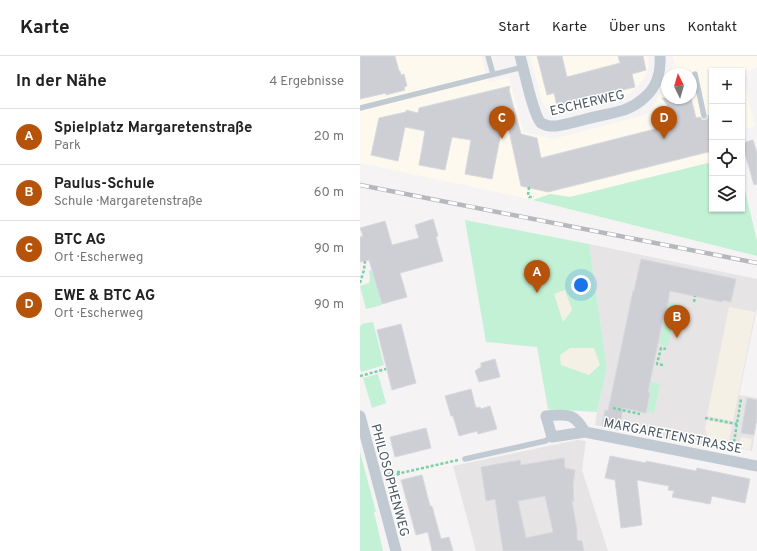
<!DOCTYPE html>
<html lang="de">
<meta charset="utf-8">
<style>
:root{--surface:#fff;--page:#f2f2f2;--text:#222;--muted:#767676;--line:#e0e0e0;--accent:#b45309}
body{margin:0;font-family:Overpass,sans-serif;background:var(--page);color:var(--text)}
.controls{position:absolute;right:12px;top:12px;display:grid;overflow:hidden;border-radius:0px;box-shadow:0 1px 3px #0004}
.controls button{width:36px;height:36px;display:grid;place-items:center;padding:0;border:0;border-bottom:1px solid var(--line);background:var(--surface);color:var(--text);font:20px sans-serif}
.compass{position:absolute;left:301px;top:12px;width:36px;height:36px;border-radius:50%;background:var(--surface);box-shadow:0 1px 3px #0004;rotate:355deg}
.you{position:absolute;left:221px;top:229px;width:14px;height:14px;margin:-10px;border:3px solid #fff;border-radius:50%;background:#1a73e8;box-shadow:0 0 0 6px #1a73e833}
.badge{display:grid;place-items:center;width:26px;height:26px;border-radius:50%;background:var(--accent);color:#fff;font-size:13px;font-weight:700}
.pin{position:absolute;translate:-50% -33px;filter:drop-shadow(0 1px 2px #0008)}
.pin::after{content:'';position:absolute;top:21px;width:14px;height:12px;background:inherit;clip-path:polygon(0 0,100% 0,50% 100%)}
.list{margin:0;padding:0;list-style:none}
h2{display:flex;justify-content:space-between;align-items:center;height:52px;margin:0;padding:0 16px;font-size:17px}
h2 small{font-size:13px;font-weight:400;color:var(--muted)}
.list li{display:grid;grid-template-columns:26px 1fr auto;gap:12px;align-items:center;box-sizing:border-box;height:56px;padding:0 16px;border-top:1px solid var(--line)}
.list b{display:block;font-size:15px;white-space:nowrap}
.list p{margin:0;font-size:13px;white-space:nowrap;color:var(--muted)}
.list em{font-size:13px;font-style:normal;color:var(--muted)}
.icon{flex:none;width:22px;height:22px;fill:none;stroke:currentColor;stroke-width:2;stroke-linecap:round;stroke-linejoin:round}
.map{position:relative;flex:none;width:397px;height:495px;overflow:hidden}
header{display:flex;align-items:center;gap:24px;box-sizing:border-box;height:56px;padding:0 20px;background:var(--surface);border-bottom:1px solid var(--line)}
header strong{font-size:19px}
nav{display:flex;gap:22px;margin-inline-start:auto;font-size:14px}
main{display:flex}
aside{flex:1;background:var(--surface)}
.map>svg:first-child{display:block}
</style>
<header>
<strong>Karte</strong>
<nav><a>Start</a><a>Karte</a><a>Über uns</a><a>Kontakt</a></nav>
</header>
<main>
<aside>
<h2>In der Nähe<small>4 Ergebnisse</small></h2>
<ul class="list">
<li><span class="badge">A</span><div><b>Spielplatz Margaretenstraße</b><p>Park</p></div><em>20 m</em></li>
<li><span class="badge">B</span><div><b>Paulus-Schule</b><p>Schule · Margaretenstraße</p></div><em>60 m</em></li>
<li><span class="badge">C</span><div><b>BTC AG</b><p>Ort · Escherweg</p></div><em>90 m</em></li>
<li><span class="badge">D</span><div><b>EWE &amp; BTC AG</b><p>Ort · Escherweg</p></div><em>90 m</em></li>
</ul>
</aside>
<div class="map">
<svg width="397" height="495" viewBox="0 0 397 495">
<rect width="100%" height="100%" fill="#f5f3f3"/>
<path fill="#fdf9ef" d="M0,0h121l8,26 20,-5 15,55 29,7 77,-20 17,-5 8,-11 12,-22v17h24v-24h-22l5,-11 -2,-7h85v11l-8,4 -5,10 11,45 -13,4v-59h-30v91l-142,35 -20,-3 -17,6 -173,-37z
M170,0h118l1,6 -1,8 -4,9 -12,13 -9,5 -66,16h-5l-5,-3 -5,-8z"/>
<path fill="#e6e4e5" d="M229,188l168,35v29l-18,87 18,3v20l-5,33 -43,-10 -8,4 -106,-20 2,-13 10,-44z
M217,384l9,1 -4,29 26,81h-132l-23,-85z"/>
<path fill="#c3f1d5" d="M352,106v47h30v-31l15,63v15l-224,-56 17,-6 20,3z
M105,164l124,24 18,124 -10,44 -49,-3 -11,-62 -51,-5z
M9,214h3l10,35 -16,4 -6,-23 9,-3 1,-5z
M309,246l8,2 -9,42 -9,-2 5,-25h1z
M13,266l11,43 -23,7 -1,-4v-41l2,-3z
M18,318l8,29 -14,5 -9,-30z
M291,326l9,2 -6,29 -7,-1 4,-20h-2z
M0,396l16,60h-2l9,39h-23z"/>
<path fill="#f5f0e5" d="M205,234l7,20 -9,12 -9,-28z
M369,251l26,5 -22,109 -26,-5z
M210,292h24l6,17 -11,10 -28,-10 -1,-10z
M347,364l25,5 -3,16 10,2 2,-6 11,2 -2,11 -41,-9 -4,-13z"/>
<path fill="#cdcfd5" stroke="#d7d9de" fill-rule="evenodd" d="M0,0h35l4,15h1l1,4 3,-1 3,12 -3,1 1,3 -19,5v-2l-26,6z
M177,0h25l5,21 53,-14 -2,-7h25l3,14 -14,4 3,13 -78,19 -3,-13 -7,2z
M150,30l-1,4 12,44 16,4 4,20 122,-31 -2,-10 9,-8 -8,-11h29l5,20 4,-1 2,3h3l3,-2v-3h4v36l-164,41 -27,-6 -16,-74 -13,67 -27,-5 6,-34 -19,-3 -7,33 -26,-5 6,-34 -20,-4 -7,34 -27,-6 8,-37 27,-6v-2l12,3 1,-5z
M393,84l4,13v31l-3,1 -12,-42z
M73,163l5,17 -2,1 7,24 -43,12 7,24 -25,7 -13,-44 -9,2v-25l3,-1 -3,-8 25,-7 7,24 27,-7 -4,-13z
M281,203l95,20 -5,23 -8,-2 -1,2 -52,-11 -5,28h-2l-15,73 2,1 -4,20 -23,-5 -4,22 -17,-4 3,-16 3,1 25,-120h1z
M41,268l15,59 -24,7 -15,-60z
M135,303l5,18 -21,5 -4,-11 6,-4v-4z
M111,333l5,19 4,-1 1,2 9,-3 7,23 -19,5 -1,-3 -18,5 -6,-20h-2l-6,-20z
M387,342l10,2v18l-3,17 -13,-2z
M66,372l5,20 -36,9 -5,-20z
M250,400l36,7v-2l50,10 1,-3 53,11 -5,24 -33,-7 -2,8 -38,-7 2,-6 -6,-1 1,-4 -32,-6 5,45 -21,3 -6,-48 -10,-2z
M204,402l1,10 10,2 -2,15 1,16h-2l5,29v10l5,1 2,10h-81l-8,-52 -9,2 -5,-34 39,-7 1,5zM185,440l8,36 -27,6 -8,-37z
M62,419l8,31h2l9,33 8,-2 4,14h-21l-4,-19 -12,3 -15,-55z"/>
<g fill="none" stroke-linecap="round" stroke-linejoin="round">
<path stroke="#7ad0a6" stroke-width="2.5" stroke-dasharray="3 2" stroke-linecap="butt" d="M169,131l-1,8 1,2h5
M0,227l4,-13 1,-9
M334,246l1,-6
M303,309l-6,-1 4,-16 5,1
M0,320l26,-7
M253,352l27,6
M345,362l32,6
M374,386l7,-43
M28,419l4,-3h8
M27,420h6l8,-3 57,-13"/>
<path stroke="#c1cad2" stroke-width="5.5" d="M128,0l5,18
M335,18l9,42
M0,52l163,-41
M105,403l80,-18 7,-4"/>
<path stroke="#c1cad2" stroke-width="11" d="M160,0c4,13 13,59 21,67 2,1 7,3 9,3 9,1 23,-4 33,-6 13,-4 28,-6 41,-10 8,-3 15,-7 21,-13 12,-10 16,-26 15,-41
M0,360l36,135
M225,376c-3,-5 -7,-12 -13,-15 -6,-3 -20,-2 -26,-1l6,21 33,-5 172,34"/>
<g stroke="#b5b8bd" stroke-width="4.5">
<path id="rail" d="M0,129l397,78"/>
</g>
<use href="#rail" stroke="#fff" stroke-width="3" stroke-dasharray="9" stroke-linecap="butt"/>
</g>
<g text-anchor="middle" stroke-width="3" stroke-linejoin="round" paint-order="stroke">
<g font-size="13" fill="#4a5661" stroke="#fff">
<text transform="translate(227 46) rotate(-13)" y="5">ESCHERWEG</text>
<text transform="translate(313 379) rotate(11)" y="5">MARGARETENSTRASSE</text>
<text transform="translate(31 424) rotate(75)" y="5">PHILOSOPHENWEG</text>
</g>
</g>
</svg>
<div class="controls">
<button>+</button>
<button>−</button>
<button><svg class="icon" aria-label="locate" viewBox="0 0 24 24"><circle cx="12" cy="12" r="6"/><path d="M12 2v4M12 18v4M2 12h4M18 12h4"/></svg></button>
<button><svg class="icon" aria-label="layers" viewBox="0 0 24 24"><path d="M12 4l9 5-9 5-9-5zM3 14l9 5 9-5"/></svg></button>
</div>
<svg class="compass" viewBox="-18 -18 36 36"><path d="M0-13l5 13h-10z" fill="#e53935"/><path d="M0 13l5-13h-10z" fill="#767676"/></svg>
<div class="you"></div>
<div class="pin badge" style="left:177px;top:237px">A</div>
<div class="pin badge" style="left:317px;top:282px">B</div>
<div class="pin badge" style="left:142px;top:83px">C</div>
<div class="pin badge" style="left:304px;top:83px">D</div>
</div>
</main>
